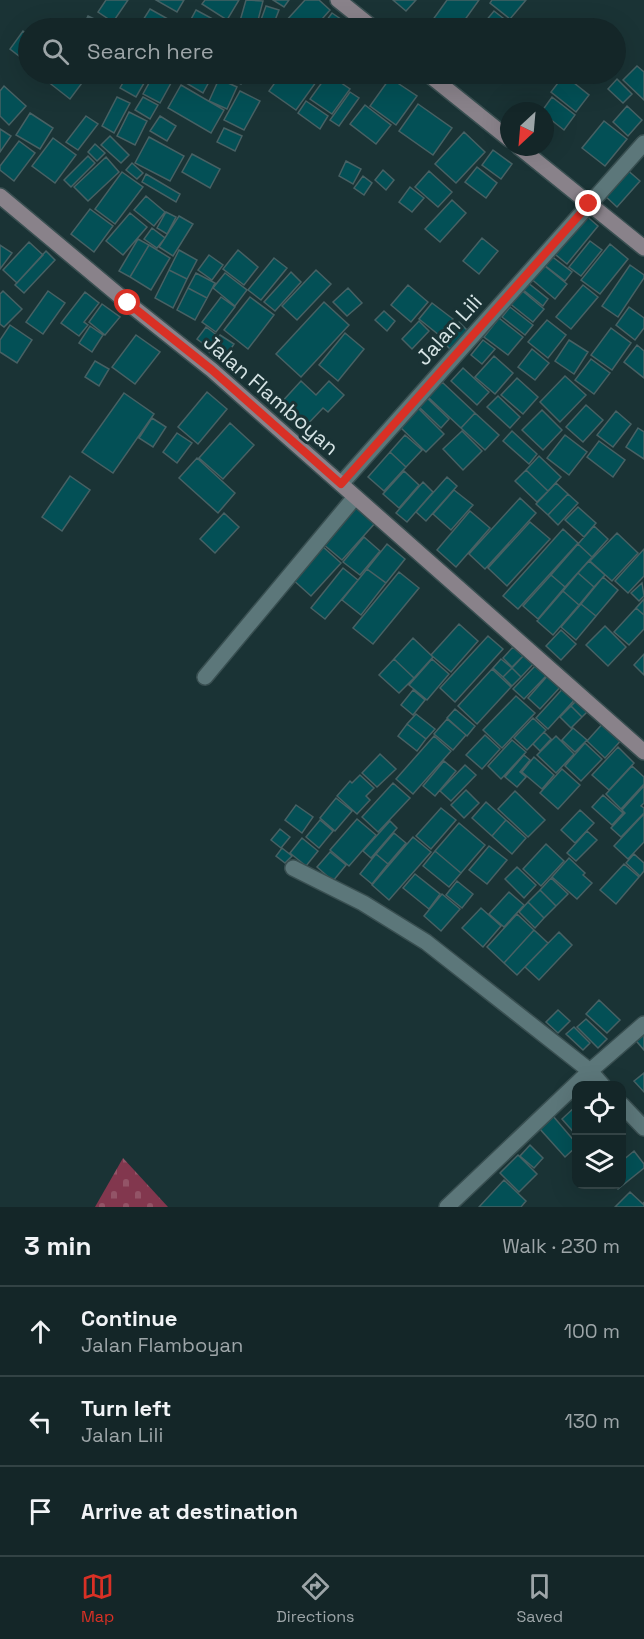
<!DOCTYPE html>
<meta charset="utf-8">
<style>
:root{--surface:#142628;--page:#1d2e30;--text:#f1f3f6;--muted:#9da5a8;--line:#334345;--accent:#d93025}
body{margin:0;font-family:"Space Grotesk",sans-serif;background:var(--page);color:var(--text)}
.controls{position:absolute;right:18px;bottom:18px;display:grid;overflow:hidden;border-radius:12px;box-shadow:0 6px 24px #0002}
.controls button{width:54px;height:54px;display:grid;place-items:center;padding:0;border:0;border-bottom:2px solid var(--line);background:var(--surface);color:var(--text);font:30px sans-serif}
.compass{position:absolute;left:500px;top:102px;width:54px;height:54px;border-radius:50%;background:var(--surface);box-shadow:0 6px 24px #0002;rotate:206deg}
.stop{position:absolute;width:18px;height:18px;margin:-14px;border:4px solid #d93025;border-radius:50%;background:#fff}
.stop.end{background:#d93025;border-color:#fff;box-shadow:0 2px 6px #0008}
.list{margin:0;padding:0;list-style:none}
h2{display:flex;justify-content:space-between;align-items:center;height:78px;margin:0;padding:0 24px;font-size:26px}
h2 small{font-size:20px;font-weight:400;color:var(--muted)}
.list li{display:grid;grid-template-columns:39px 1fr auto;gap:18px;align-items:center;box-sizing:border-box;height:90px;padding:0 24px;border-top:2px solid var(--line)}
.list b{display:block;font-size:22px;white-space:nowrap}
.list p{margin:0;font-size:20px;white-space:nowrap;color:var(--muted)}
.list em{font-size:20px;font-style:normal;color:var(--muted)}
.icon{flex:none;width:33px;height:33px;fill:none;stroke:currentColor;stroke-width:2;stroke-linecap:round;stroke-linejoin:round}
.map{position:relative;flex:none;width:644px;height:1207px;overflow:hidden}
.search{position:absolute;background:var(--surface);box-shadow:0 6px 24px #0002;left:18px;right:18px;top:18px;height:66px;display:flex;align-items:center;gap:15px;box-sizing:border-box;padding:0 21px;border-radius:33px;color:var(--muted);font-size:22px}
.sheet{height:348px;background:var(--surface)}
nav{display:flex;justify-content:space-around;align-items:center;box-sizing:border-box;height:84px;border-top:2px solid var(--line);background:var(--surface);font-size:16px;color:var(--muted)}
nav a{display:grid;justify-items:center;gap:3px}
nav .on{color:var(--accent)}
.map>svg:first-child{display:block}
</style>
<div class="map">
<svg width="644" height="1207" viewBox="0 0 644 1207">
<defs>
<pattern id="cemetery-stones" width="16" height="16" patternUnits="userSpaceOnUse" patternTransform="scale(1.5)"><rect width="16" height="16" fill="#82374e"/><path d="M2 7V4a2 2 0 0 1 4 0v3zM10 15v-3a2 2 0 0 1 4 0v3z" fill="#935467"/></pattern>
</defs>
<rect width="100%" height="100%" fill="#1a3335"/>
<path fill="url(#cemetery-stones)" d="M123,1158l45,49h-73z"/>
<path fill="#035056" stroke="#476164" stroke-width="1.5" d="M106,0h22l-15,22 -15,-10z
M156,0h28l-7,12z
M205,0h34l-12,20 -25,-16z
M246,0l17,1 -7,27h-18z
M273,0h16l-5,7z
M305,0h14l11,10 -16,18h-22l-7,-6z
M393,0h23l-10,11z
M447,0h32l-20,28h-32z
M492,0h34l-16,19 -20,-16z
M266,6l13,4 -7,18h-14z
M150,9l18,10 -6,9h-24z
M196,10l28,15 -2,3h-27l-7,-3z
M494,11l22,17h-36z
M332,13l16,11 -3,4h-24z
M88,16l25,12h-31z
M23,31l5,4v28l-18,-14z
M637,66l7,6v28l-21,-20z
M53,74h25l7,5 -15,20 -23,-18z
M128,74h11l8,4 -11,19 -16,-9z
M154,74l17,9 -11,20 -17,-9z
M161,74h17l-4,7z
M185,74h14l11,6 -7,13 -22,-13z
M221,74h24l-4,10 -20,-9z
M264,74h13l-3,6z
M281,74h33l5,4 -23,32 -27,-19z
M328,74l22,15 -18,25 -22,-15z
M564,75l25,20 -13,17 -25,-20z
M390,78l27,18 -21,29 -26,-19z
M219,79l18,8 -10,22 -18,-8z
M617,79l15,15 -9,9 -15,-14z
M181,85l43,25 -13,23 -43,-25z
M4,86l22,20 -17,19 -9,-9v-25z
M240,91l20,10 -16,29 -20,-10z
M350,92l9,6 -20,28 -9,-6z
M117,97l13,6 -16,30 -12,-7z
M143,97l15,8 -8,14 -15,-9z
M552,97l23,18 -11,15 -19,-15v-4h-3z
M306,101l22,15 -8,13 -22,-16z
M418,104l34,24 -19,27 -34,-24z
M365,105l26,20 -15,19 -26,-20z
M627,106l15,14 -14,16 -15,-14z
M129,112l18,9 -12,24 -18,-9z
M30,113l23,15 -13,21 -24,-14z
M86,116l12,8 -20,26 -12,-8z
M160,116l16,10 -9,15 -17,-10z
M604,121l23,18 -22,27 -23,-18z
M224,128l18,8 -7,15 -18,-9z
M0,129l11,7 -11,16z
M464,132l21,20 -29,31 -21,-19z
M110,136l19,19 -8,8 -20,-18z
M149,137l35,19 -14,25 -35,-18z
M53,138l23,17 -21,28 -23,-17z
M19,141l16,12 -21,28 -14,-11v-4z
M95,144l10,9 -8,8 -9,-9z
M493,150l19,14 -11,15 -19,-14z
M192,154l28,15 -10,19 -28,-16z
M88,156l7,7 -24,24 -7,-7z
M106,157l13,15 -31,29 -14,-14z
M346,161l15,8 -8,15 -14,-8z
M132,163l11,10 -6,6 -11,-9z
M477,167l20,16 -11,15 -21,-16z
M625,168l15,13 -23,26 -14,-13z
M383,170l11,10 -8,10 -11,-10z
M429,171l23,21 -14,15 -23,-20z
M122,172l21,15 -28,37 -20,-15z
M146,174l34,20 -4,8 -34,-20z
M363,176l9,7 -8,12 -10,-7z
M410,187l14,11 -12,14 -13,-10z
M146,196l19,16 -11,14 -20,-16z
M452,200l14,13 -26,29 -15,-13z
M90,209l23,17 -19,26 -23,-18z
M166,212l10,5 -9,17 -10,-6z
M130,213l17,14 -24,28 -17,-14z
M583,213l15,13 -31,38 -16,-13z
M179,216l14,8 -20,32 -14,-9z
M152,228l13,10 -8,10 -13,-9z
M482,238l16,13 -19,23 -16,-13z
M138,239l11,6 -19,32 -11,-6z
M590,241l12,9 -21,26 -12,-9z
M29,242l14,13 -26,28 -14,-13z
M610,244l18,15 -28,35 -19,-14z
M0,245l12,8 -12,16z
M149,245l21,13 -19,32 -21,-13z
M179,250l18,10 -10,19 -18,-9z
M238,250l20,17 -14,18 -21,-16z
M46,251l9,9 -31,33 -9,-8z
M209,255l14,10 -11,15 -14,-10z
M550,255l22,17 -7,9 -22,-17z
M274,258l13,10 -26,32 -13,-10z
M541,263l26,21 -12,15 -26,-22z
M630,265l14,10v3l-26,39 -16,-11z
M169,270l18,9 -14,29 -18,-10z
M316,270l15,14 -34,36 -15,-14z
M291,272l10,10 -26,29 -11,-9z
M196,273l19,10 -8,15 -19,-10z
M225,273l22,17 -12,16 -22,-18z
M527,282l21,17 -5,7 -22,-18z
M408,285l20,17 -17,20 -20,-17z
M583,285l15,12 -27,32 -15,-12z
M188,288l19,10 -12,22 -18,-10z
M348,288l14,15 -15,13 -14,-14z
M519,288l25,21 -11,13 -25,-20z
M3,291l19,18 -18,18 -4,-3v-30z
M48,291l17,12 -22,31 -17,-12z
M85,292l14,11 -15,19 4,3 -9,11 -18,-13z
M221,297l14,10 -19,25 -14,-10z
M250,297l24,18 -26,34 -24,-19z
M324,302l25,23 -48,52 -25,-23z
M432,303l21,16 -14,16 -20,-16z
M102,304l18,13 -15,18 -16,-13z
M510,307l23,18 -8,10 -23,-18z
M629,307l15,11v10l-9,12 -19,-15z
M384,311l11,10 -8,10 -12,-11z
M499,318l24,19 -15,18 -24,-18z
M547,320l19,15 -18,23 -20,-16z
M419,321l10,10 -17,18 -10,-10z
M459,322l9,9 -18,18 -8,-8z
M10,325l22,15 -15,23 -17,-11v-12z
M90,326l13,9 -11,17 -13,-9z
M206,327l12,9 -9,12 -12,-9z
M611,328l20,15 -19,27 -21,-15z
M345,333l19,16 -26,32 -19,-16z
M136,335l24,17 -25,32 -23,-17z
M220,335l14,9 -11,17 -14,-9z
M483,340l12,9 -13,15 -11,-9z
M569,340l19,12 -14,22 -19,-13z
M637,345l7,6v27l-20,-16z
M532,349l17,14 -14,17 -17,-13z
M494,356l19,17 -18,21 -20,-17z
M591,359l19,14 -16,21 -19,-14z
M95,361l14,8 -10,17 -14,-9z
M463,368l26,24 -12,13 -26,-24z
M565,376l21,19 -26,27 -20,-20z
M517,378l21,19 -15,17 -22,-19z
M301,381l15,14 13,-14 15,14 -16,17 -5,-4 -19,20 -25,-23z
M442,382l33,31 -14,15 -33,-31z
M207,392l20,17 -29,35 -20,-17z
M124,393l30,21 -41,59 -31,-21z
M498,396l22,21 -10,11 -23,-21z
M426,397l23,22 -8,9 -24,-23z
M586,405l17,15 -20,22 -17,-15z
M418,408l26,26 -18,18 -27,-26z
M542,410l20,20 -19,20 -21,-20z
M616,411l15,13 -18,23 -16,-12z
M475,413l24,22 -14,15 -24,-22z
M152,418l14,9 -13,20 -14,-9z
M230,423l24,22 -31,34 -24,-21z
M638,428l6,4v27l-18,-12z
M462,431l20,20 -19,19 -20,-21z
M512,431l25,23 -8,10 -26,-23z
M177,433l15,10 -15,20 -14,-11z
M405,435l17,15 -16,17 -16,-15z
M565,435l22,17 -18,23 -22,-17z
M599,441l26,19 -12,17 -26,-20z
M390,452l16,15 -22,24 -16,-14z
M539,456l22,21 -13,14 -22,-21z
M197,458l38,35 -17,20 -39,-35z
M526,470l22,21 -11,11 -22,-21z
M404,471l15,14 -20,23 -16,-14z
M70,476l20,14 -28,41 -20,-14z
M447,477l10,9 -31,35 -10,-9z
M423,482l10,10 -26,30 -11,-9z
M556,483l12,11 -20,21 -12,-11z
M454,490l19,15 -22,25 -18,-16z
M568,494l10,9 -20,22 -10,-10z
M520,498l16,15 -51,56 -16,-15z
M356,505l20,17 -34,38 -19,-16z
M578,507l18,16 -12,14 -19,-17z
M470,511l20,17 -34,39 -19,-17z
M224,513l15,14 -24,26 -15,-14z
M530,522l20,17 -43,47 -19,-18z
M594,526l14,13 -16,18 -14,-13z
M563,529l15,14 -60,66 -15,-13z
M617,533l21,20 -26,28 -22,-20z
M364,537l16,14 -20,24 -17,-13z
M387,544l18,15 -19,24 -19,-14z
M578,544l14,13 -27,30 -14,-12z
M321,545l20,18 -30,33 -20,-18z
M644,549v27l-16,17 -13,-12z
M589,561l16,14 -11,12 -16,-14z
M343,568l15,12 -33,39 -14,-11z
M367,569l19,14 -25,32 -19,-15z
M399,572l20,16 -46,56 -20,-16z
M578,573l16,14 -15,18 -16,-14z
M551,575l14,12 -27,32 -15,-13z
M603,577l15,13 -22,26 -15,-12z
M642,583l2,13 -5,5 -8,-8z
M563,591l16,14 -26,30 -16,-14z
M644,599v16l-8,-7z
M581,604l15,12 -20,24 -15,-13z
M636,608l8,7v14l-15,16 -15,-13z
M459,624l19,17 -27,31 -20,-17z
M605,626l21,21 -18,19 -22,-21z
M561,630l15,14 -15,16 -15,-14z
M488,636l15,13 -48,53 -15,-14z
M413,638l20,19 -19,21 -20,-19z
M513,647l10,9 -11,11 -9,-9z
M526,653l10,8 -15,16 -9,-9z
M644,654v21l-10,-10z
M394,659l20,19 -15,15 -20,-18z
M432,659l17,15 -22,26 -18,-15z
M501,659l11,9 -9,9 -10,-9z
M535,666l11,10 -22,23 -11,-10z
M512,668l9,9 -9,9 -9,-9z
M492,669l19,18 -34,37 -19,-18z
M550,673l13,11 -23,25 -12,-11z
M566,685l12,11 -30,33 -12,-11z
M413,690l12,10 -12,15 -12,-10z
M516,696l19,17 -33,35 -19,-18z
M580,697l11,11 -9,9 -11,-11z
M571,706l11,11 -11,11 -11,-11z
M455,709l20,17 -8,10 -20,-18z
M416,714l19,15 -9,10 -19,-15z
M533,718l13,12 -19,20 -13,-12z
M447,719l19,16 -13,15 -19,-16z
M605,721l19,16 -19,21 -18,-17z
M407,724l19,15 -9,12 -19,-15z
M573,728l14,12 -12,12 -13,-12z
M544,732l7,7 -11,12 -7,-7z
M485,735l15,14 -18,20 -16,-14z
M434,736l17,15 -38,43 -17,-15z
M556,736l18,18 -18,19 -19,-18z
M512,740l14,12 -25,27 -13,-13z
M585,743l17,16 -21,22 -16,-15z
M618,747l16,16 -25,27 -17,-15z
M380,754l16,15 -19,18 -15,-14z
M524,755l6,5 -10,12 6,5 -9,10 -12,-10z
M534,757l20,18 -12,14 -20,-17z
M444,761l12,10 -21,25 -12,-10z
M465,765l11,10 -25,26 -11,-10z
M632,766l12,11v7l-23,25 -15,-15z
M562,769l18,16 -22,24 -18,-16z
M360,775l14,13 -8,8 4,4 -13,14 -20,-18 13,-15 2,2z
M393,783l17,15 -32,34 -16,-15z
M644,786v17l-3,3 3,2v5l-23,24 -10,-9 14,-15 -3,-3z
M466,790l13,13 -15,15 -13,-13z
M515,791l30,29 -17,17 -30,-28z
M603,795l20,18 -11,12 -20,-18z
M336,798l16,13 -17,20 -15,-13z
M486,802l20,18 -14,16 -20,-18z
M296,805l17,12 -11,16 -17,-13z
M441,808l15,12 -25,29 -15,-13z
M580,810l14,13 -19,20 -14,-13z
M644,814v28l-16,17 -14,-13z
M357,819l19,16 -27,31 -19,-16z
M320,820l13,11 -14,17 -13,-11z
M506,820l20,18 -14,16 -20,-18z
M390,821l7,7 -26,30 -8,-7z
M459,823l26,22 -24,28 -26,-22z
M280,829l10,8 -9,11 -10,-8z
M587,831l10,9 -21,21 -9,-8z
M394,833l12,10 -18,21 -12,-10z
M413,837l18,15 -42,48 -17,-15z
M302,838l16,13 -12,15 -16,-13z
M546,844l18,17 -23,25 -18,-17z
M489,846l18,14 -20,24 -18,-14z
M282,848l10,8 -7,7 -9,-7z
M435,851l26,22 -12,14 -26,-21z
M330,852l16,13 -13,16 -16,-14z
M376,854l12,10 -16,20 -12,-10z
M634,854l10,9v8l-4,5 -14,-13z
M569,858l16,15 -2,2 9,8 -15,16 -25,-22z
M624,864l15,13 -23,27 -16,-14z
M517,867l19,18 -12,13 -19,-19z
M415,874l25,20 -11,15 -26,-21z
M551,878l17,16 -12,12 -16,-16z
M457,881l16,13 -11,14 -16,-13z
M540,890l16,16 -12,12 -16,-16z
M509,892l15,13 -20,22 -15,-13z
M442,894l18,15 -19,22 -17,-15z
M528,902l16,16 -9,10 -16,-16z
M481,908l20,18 -18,21 -21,-19z
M517,914l17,16 -30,33 -17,-16z
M534,930l14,13 -31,32 -13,-12z
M559,932l13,13 -33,35 -14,-13z
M599,1000l21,20 -13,13 -21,-19z
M558,1010l12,11 -12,12 -12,-11z
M586,1019l21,20 -9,9 -21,-21z
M644,1026v24l-12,-14z
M574,1027l16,16 -7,7 -17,-16z
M644,1073v19l-10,-11z
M576,1106v29l-14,-16z
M553,1116l23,27v4l-11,10 -26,-29z
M530,1145l13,13 -9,10 -14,-12z
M634,1151l10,13v4l-26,21 -4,-5h8v-23z
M518,1155l19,19 -18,18 -19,-19z
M504,1180l22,21 -5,6h-42z
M630,1192l13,12 1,-2v5h-29z"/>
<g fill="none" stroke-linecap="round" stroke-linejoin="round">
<g stroke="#394f51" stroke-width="18">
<path id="street" d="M341,484l303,-341
M205,677l150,-180
M293,868l70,35 63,39 164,129 13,15
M622,1105l22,23
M447,1207l143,-136 54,-47"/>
</g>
<g stroke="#394f51" stroke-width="18">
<path id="secondary" d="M338,0l35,28
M428,74l81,65
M519,147l125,101
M0,196l128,107 84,67 432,382"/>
</g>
<use href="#street" stroke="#5c777a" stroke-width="15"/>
<use href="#secondary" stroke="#89828a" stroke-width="15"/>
</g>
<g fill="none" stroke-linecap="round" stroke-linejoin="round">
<path stroke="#d93025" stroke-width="8" d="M128,303l84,67 129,114 248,-280"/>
</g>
<g text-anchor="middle" stroke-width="6" stroke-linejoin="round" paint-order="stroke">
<g font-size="21" fill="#d6e4e5" stroke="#1a3335">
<text transform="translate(449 330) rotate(-48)" y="7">Jalan Lili</text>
<text transform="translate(271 395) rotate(41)" y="7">Jalan Flamboyan</text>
</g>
</g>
</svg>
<div class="controls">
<button><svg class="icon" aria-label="locate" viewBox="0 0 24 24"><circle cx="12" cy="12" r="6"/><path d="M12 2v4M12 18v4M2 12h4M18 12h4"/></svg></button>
<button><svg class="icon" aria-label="layers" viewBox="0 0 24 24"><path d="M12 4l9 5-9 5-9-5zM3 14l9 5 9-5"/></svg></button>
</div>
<svg class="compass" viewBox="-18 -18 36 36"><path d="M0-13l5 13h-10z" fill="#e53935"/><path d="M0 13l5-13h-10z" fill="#9da5a8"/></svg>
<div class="stop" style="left:128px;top:303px"></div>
<div class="stop end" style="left:589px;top:204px"></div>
<div class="search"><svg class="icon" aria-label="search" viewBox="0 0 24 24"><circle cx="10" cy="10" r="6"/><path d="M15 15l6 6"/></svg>Search here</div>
</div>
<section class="sheet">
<h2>3 min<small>Walk · 230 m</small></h2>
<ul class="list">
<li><svg class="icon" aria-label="ahead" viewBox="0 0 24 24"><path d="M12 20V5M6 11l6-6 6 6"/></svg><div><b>Continue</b><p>Jalan Flamboyan</p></div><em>100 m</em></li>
<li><svg class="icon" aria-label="left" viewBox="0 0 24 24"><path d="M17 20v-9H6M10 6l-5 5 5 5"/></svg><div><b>Turn left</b><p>Jalan Lili</p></div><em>130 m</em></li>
<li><svg class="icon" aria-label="arrive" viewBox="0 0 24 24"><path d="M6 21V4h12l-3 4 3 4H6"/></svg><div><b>Arrive at destination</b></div></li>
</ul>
</section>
<nav>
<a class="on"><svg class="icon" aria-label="map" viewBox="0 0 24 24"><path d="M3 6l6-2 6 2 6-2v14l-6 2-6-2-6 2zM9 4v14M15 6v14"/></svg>Map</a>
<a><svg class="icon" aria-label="directions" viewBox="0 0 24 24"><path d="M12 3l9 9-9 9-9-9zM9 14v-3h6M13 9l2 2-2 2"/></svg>Directions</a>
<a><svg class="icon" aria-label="saved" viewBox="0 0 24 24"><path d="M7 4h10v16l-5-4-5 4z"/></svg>Saved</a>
</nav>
